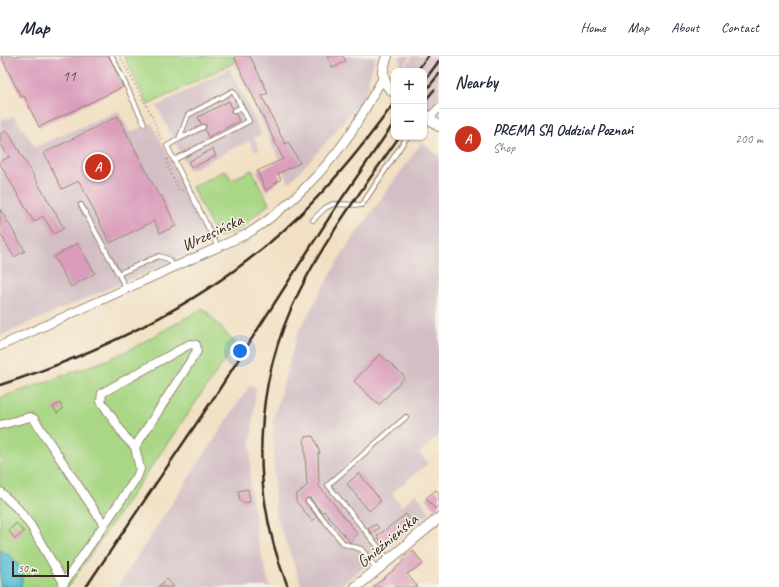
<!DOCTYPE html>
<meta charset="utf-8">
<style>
:root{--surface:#fff;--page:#f6f6f7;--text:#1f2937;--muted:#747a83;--line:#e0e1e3;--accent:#c8321e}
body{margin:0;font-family:Caveat,sans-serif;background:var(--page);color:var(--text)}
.controls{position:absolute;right:12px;top:12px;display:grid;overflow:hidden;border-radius:8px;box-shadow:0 1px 3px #0004}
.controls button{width:36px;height:36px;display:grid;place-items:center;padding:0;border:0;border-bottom:1px solid var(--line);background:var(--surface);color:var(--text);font:20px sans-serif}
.scale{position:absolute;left:12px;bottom:10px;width:57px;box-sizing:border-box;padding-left:4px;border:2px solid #3b2a1e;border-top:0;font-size:11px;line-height:14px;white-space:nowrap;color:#3b2a1e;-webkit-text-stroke:3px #f7f3e8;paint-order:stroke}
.you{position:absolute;left:240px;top:295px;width:14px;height:14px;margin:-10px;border:3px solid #fff;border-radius:50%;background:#1a73e8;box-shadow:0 0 0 6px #1a73e833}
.badge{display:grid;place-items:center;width:26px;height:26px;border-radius:50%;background:var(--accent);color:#fff;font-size:13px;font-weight:700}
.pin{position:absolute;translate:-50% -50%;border:2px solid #fff;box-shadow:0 1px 4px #0006}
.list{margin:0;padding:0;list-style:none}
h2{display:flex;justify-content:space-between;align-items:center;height:52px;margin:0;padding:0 16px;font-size:17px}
h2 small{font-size:13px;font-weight:400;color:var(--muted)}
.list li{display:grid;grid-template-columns:26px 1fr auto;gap:12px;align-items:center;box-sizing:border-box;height:60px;padding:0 16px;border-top:1px solid var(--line)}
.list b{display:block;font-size:15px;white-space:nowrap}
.list p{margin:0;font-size:13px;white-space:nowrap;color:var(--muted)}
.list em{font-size:13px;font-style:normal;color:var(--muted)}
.map{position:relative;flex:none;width:439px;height:531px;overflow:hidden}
header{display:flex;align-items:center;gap:24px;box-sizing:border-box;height:56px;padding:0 20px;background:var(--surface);border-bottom:1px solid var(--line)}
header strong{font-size:19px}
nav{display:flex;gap:22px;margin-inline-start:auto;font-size:14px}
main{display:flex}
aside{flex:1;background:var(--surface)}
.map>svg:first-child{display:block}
</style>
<header>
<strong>Map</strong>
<nav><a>Home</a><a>Map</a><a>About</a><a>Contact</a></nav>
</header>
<main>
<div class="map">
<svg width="439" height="531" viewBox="0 0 439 531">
<rect width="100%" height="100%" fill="#f7f3e8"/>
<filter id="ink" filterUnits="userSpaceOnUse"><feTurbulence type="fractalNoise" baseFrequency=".025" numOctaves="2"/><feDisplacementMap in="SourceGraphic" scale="8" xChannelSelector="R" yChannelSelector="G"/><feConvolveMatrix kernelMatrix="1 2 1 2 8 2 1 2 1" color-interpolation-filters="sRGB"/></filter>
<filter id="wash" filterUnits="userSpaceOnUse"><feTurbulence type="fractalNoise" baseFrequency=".012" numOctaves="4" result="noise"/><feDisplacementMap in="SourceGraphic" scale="16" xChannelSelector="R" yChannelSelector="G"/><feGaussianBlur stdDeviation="0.9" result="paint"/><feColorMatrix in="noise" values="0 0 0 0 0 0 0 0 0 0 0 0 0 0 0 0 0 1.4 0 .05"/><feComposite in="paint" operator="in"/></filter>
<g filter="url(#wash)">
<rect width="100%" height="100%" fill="#f1e0c3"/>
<path fill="#d2bec4" d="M232,0h144l-7,22 -1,9 -4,9 -38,47 -37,40z
M400,0h10l-9,15h-2z
M413,0h26v42l-10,11 -5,-4v-34h-22z
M229,13l33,65 -8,4 5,10v2l-3,1 -2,-1 -5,-9 -60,30 -32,-65z
M118,55l12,22 22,-10 60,120 -212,93v-220l2,4 12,-4 21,31z
M422,86l17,14v279l-20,18 9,10 -36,30 10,14 14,-14 14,20 -91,74h-37l-27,-75 -2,-92 25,-88 47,-83z
M250,329l6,4 -5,51 -1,47 8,54 12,46h-153z"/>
<path fill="#a9d785" stroke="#728052" d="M124,0h108l3,6 -87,43z
M226,114l5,10 21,-10 17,34 -30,25 -19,8 -4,-2 -24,-48z
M203,252l33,36 -168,243h-68v-189l107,-38 24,-11z"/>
<path fill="#56bcd4" stroke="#487379" d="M0,494l11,6 12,15 -2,16h-21z"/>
<g id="blocks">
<path fill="#da9cbc" d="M1,0h108l14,31 -84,40 -15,-31 -3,1z
M234,0h16l18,37 -6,3 23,48 3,-2 12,21 -22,11 3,5 -15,12 -9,-20 26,-12z
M327,0h16l3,5 -13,7z
M229,45l3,7 -1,2v3l5,1 3,7 -31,16 -3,-7 1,-2v-3l-5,-1 -3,-7z
M118,60l41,80 2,-1 15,31 -16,7 -6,-12 -44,22 -31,-62 -17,8 -18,-36z
M7,74l57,98 -10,6 -11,-18 -9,6 -34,-58v-2l9,-5 -9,-14v-9z
M213,93l3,7 -25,12 -3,-6z
M0,153l25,42 -11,6 -14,-24z
M77,187l18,30 -24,14 -17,-30z
M380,298l25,23 -26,28 -25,-24z
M60,347l3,6 -6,4 -4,-6z
M313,380l7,17h-2l1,33 39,48 -8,8 -26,-31 -2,2 -12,-15h-3l-2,3 12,16 -5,4 -16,-20v-6l11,-9 -3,-49z
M359,417l22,28 -12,10 -22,-27z
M248,433l2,13 -7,1 -1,-2h-2l-2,-10z
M436,434l3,3v12l-4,4 -9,-11z
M406,458l8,10 -29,23 -8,-11z
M16,467l8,9 -9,7 -6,-8z
M376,468l3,4 -7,5 -4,-4z
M413,494l10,14 -16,10 11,13h-45l31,-26 -2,-2z
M167,523l7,8h-16z"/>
</g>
</g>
<g filter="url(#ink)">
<use href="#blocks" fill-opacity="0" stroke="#968570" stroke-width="1"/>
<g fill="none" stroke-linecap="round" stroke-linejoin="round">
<g stroke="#968570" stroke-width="6">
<path id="service" d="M112,0l32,67
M234,55l8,-4
M179,83l24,-12
M174,104l75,-39 -16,-30 -45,24 -9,24 -12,7 51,101
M81,149l45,83
M313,164l12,-12 8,-4 29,1 45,-68
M118,218l41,-18 9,3 6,7
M308,445l36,43 17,5 16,20
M389,504l-61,-75 78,-68"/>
</g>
<g stroke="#968570" stroke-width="10">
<path id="minor" d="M429,62l10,-10
M0,290l247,-112c38,-23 78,-63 103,-100 12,-18 22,-38 33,-56
M0,369l30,-8 4,2 70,106
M0,436l18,17 13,17 33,57
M61,531l76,-110 3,-8 -5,-22 62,-96 -1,-6 -6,-1 -88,49 -1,8 24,36 10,10"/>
</g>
<g stroke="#968570" stroke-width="12">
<path id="tertiary" d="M387,0c-6,16 -7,25 7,36
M424,58l15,12
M356,531l83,-69"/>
</g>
<path stroke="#968570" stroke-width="1.5" stroke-dasharray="1 3" stroke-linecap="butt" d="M120,0l33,62 9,24
M167,103l1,8 10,22 6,2"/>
<use href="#service" stroke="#fff" stroke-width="4"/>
<use href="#minor" stroke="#fff" stroke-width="8"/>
<use href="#tertiary" stroke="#fff" stroke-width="10"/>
<path stroke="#3b2a1e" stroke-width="2.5" d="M417,15l11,-15
M424,25l15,-20
M424,37l15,-19
M424,46l10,-12
M0,329c102,-33 203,-82 283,-154 42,-38 78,-82 111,-128
M86,531l129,-191 123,-192 56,-81
M288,531c-39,-96 -35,-203 11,-295 27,-55 65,-105 100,-155"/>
</g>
</g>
<g text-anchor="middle" stroke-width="3" stroke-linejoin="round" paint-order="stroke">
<g font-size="15" fill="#634646">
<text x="69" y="25">11</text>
</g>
<g font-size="17" fill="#3b2a1e" stroke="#f7f3e8">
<text transform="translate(212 176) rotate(-25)" y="6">Wrzesińska</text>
<text transform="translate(387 484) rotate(-40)" y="6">Gnieźnieńska</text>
</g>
</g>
</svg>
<div class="controls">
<button>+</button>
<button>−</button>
</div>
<div class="scale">50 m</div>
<div class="you"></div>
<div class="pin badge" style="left:98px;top:111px">A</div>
</div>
<aside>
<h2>Nearby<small></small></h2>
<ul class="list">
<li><span class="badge">A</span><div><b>PREMA SA Oddział Poznań</b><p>Shop</p></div><em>200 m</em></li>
</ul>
</aside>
</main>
